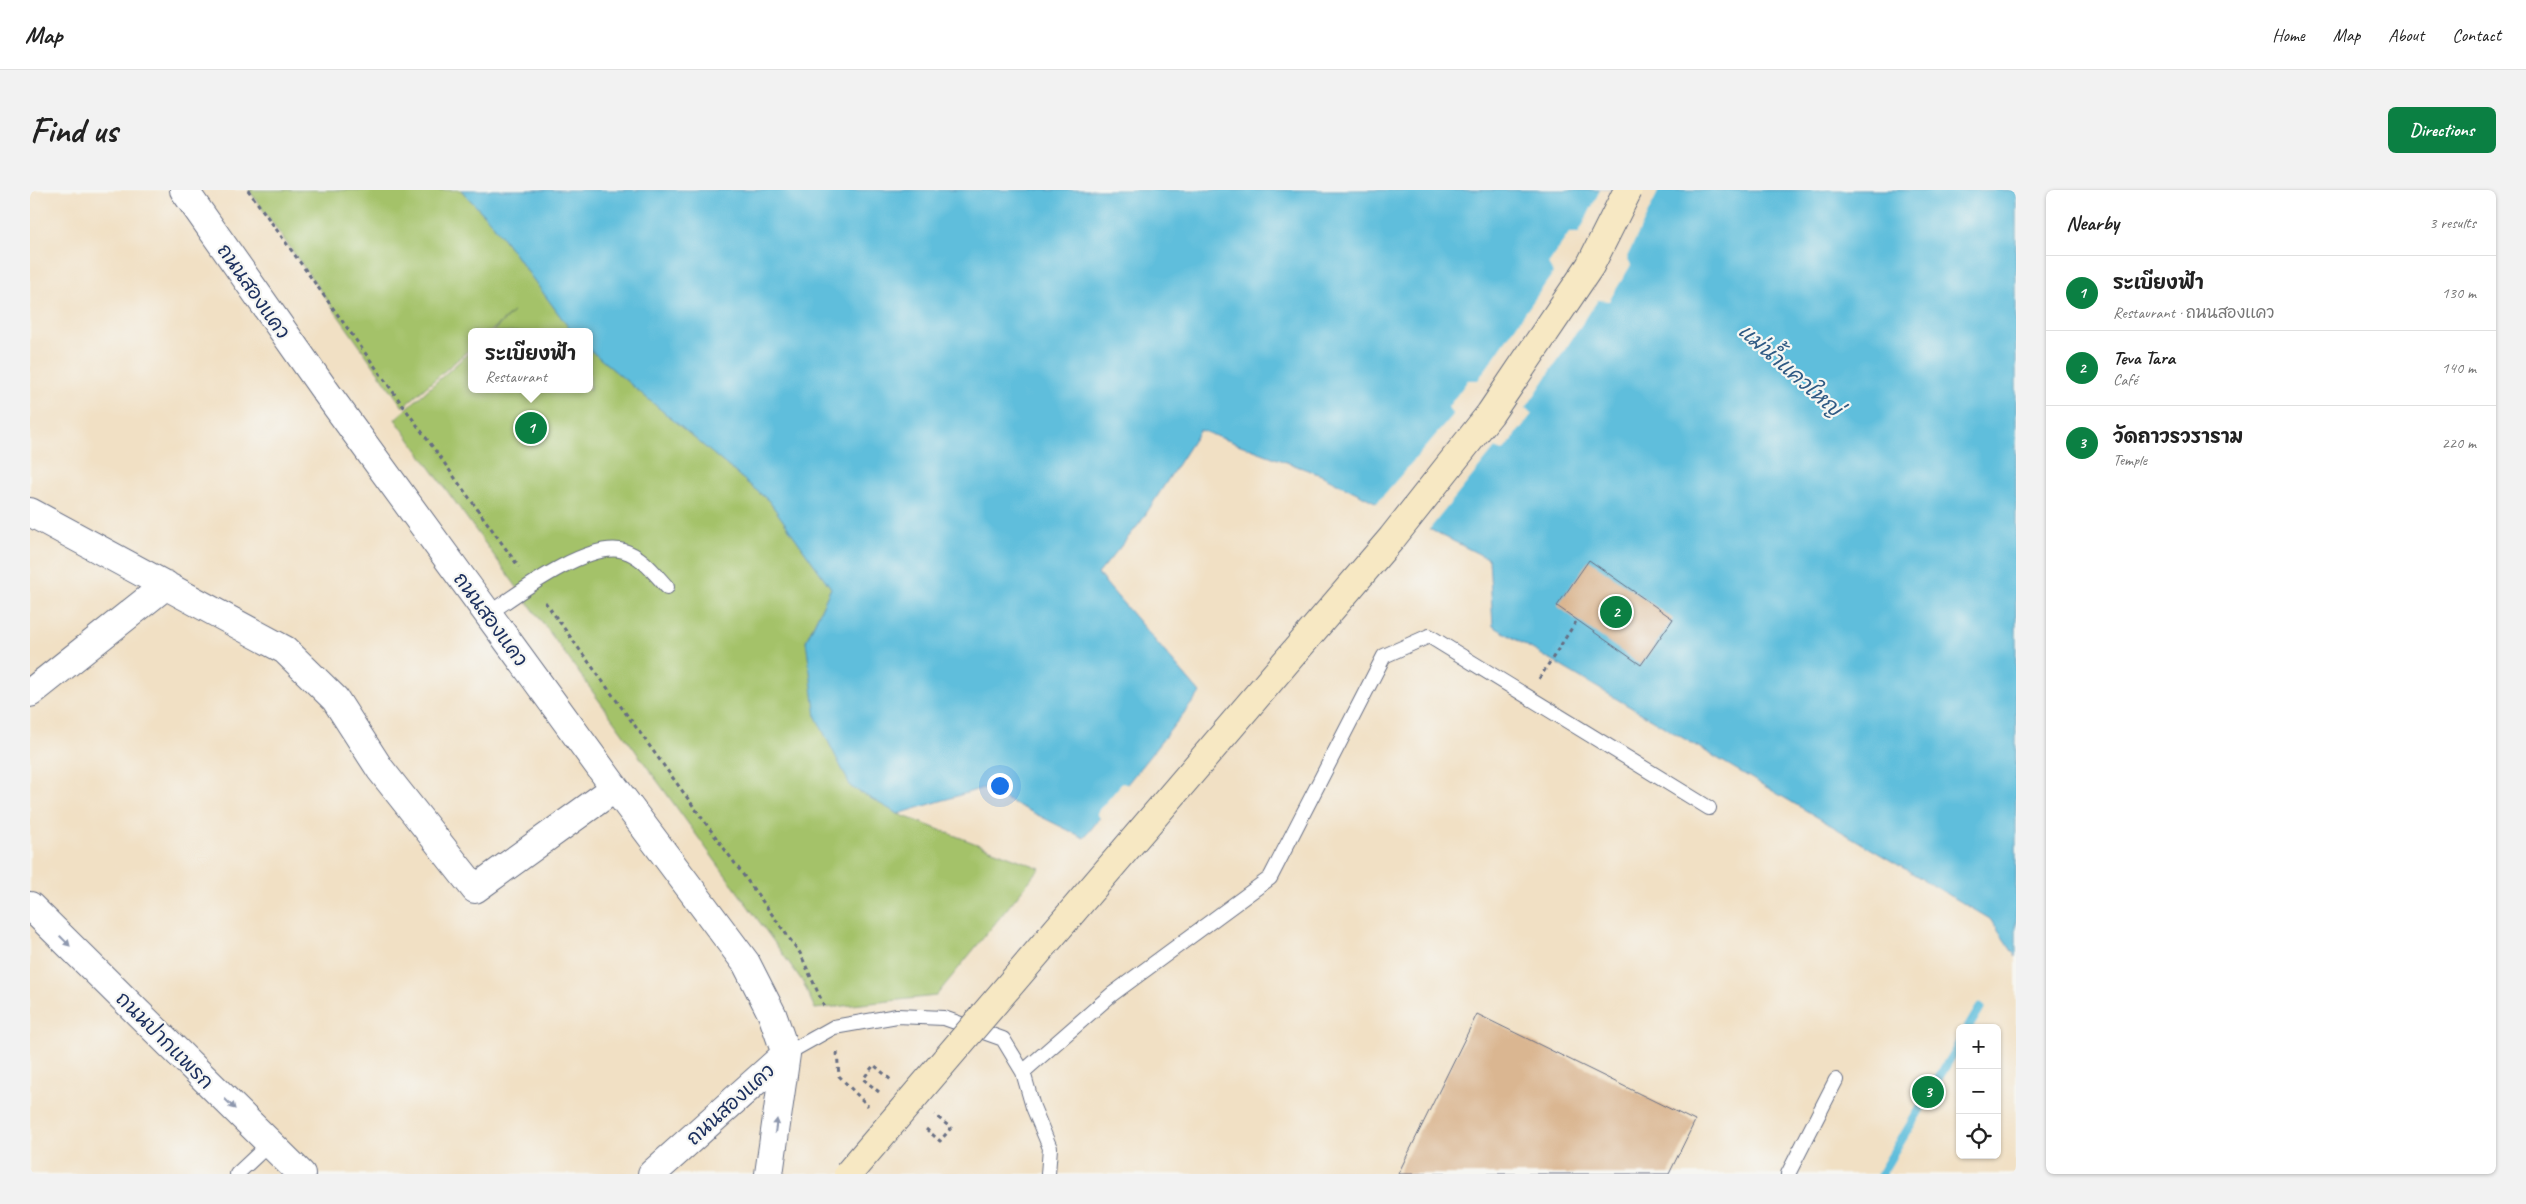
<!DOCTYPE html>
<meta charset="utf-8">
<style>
:root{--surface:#fff;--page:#f2f2f2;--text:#222;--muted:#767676;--line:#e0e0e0;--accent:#0b8043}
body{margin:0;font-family:Caveat,"Playpen Sans Thai",sans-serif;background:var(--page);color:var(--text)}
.controls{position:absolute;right:15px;bottom:15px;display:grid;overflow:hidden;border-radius:8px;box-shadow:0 1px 4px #0004}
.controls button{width:45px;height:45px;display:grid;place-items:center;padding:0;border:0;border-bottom:1px solid var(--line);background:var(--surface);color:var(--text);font:25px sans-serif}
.you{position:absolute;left:969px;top:595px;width:18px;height:18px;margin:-12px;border:4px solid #fff;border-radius:50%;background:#1a73e8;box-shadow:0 0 0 8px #1a73e833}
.badge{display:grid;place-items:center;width:32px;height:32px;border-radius:50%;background:var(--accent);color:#fff;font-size:16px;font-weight:700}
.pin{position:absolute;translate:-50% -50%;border:2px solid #fff;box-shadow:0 1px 5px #0006}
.popup{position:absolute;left:438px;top:138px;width:125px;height:65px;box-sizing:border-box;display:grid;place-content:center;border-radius:8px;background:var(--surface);filter:drop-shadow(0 1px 4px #0005);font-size:16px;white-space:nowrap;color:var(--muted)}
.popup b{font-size:19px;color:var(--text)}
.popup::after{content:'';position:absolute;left:50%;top:100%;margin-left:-10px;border:10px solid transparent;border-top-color:var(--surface)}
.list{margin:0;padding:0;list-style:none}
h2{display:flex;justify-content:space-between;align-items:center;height:65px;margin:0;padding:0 20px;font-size:21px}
h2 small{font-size:16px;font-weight:400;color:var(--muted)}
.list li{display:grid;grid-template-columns:32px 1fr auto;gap:15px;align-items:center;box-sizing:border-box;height:75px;padding:0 20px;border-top:1px solid var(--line)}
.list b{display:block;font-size:19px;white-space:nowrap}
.list p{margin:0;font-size:16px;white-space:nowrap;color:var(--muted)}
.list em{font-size:16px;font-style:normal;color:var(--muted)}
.icon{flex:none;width:28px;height:28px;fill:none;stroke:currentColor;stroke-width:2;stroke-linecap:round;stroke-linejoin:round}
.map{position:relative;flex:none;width:1986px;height:984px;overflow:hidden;border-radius:8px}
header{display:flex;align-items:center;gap:30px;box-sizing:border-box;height:70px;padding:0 25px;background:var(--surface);border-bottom:1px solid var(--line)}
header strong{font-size:24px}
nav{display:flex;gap:28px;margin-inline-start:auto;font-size:18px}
.intro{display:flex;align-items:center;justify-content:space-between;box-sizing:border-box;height:120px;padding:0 30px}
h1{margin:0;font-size:35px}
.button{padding:12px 22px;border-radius:8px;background:var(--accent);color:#fff;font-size:18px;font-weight:700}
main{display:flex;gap:30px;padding:0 30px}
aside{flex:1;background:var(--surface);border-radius:8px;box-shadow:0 1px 4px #0004}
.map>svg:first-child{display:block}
</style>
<header>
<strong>Map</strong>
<nav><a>Home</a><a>Map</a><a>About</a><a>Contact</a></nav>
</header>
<div class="intro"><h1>Find us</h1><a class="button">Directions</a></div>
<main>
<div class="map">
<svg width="1986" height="984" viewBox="0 0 1986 984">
<rect width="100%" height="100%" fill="#f6f6f2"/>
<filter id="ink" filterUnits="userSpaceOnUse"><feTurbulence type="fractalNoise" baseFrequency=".02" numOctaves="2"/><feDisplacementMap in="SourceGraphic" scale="10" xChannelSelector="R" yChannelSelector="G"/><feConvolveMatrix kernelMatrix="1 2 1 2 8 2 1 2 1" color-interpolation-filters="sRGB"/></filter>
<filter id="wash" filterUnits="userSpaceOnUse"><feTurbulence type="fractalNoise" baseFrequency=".0096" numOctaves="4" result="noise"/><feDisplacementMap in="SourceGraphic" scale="20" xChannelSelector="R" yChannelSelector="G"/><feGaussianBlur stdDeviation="1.12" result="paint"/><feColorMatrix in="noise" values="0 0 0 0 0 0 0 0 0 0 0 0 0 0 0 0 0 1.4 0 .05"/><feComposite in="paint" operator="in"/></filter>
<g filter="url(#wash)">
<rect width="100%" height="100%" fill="#f1e0c4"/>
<path fill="#a4c269" stroke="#607864" d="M219,0h212l30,32 81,110h-80l22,-21 -24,21h-18v15l-69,60z
M442,160v39h118v-39l179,151 62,87 -25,53 92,173 142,54 -104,128 -121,13 -12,-27 -408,-563z"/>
<path fill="#5ebedc" stroke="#3c769d" d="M431,0h1555v767l-26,-38 -497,-293 -4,-67 -168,-84 -121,-45 -60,93 -42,51 102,119 -116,145 -101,-50 -85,26 -47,-27 -35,-70 -10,-76 25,-53 -62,-87 -179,-151v-18h-18l-81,-110z"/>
<path fill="#f1e0c4" d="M1570,0h59l-32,67 4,8 -22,36 -11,-1 -72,108 6,6 -29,37 -8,-3 -67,83 -53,-26 78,-90 -5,-8 20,-27h10l75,-107 -5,-9 21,-31h10z
M1092,593l7,2 -28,35 -4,-7z"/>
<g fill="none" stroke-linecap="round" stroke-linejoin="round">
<path stroke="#5ebedc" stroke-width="9" d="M1938,838l12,-20
M1851,984l79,-132"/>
</g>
<g id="blocks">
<path fill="#dab691" d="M1559,370l84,59 -32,46 -84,-59z
M1447,824l218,107 -26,53h-271z"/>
</g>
</g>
<g filter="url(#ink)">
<use href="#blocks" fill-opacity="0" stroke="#666d82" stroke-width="1"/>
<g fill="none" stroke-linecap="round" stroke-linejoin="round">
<g stroke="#666d82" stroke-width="16">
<path id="service" d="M458,424c28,-19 100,-74 136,-63 18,5 31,23 43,36
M756,864l48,-27 63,-11 47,2 59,21 20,33 10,35 17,41 -2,26
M993,882l88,-77 159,-117 114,-222 45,-20 280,172
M207,984l33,-31
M1758,984l48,-94"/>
</g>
<g stroke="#666d82" stroke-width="30">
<path id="minor" d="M154,0l142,202 289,396 131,175 26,51 14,40 -17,120
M0,322l255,138 50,49 45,70 95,120 140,-101
M0,503l136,-108
M622,984l134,-120"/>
</g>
<g stroke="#666d82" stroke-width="30">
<path id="tertiary" d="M0,716l271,268"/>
</g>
<path stroke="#666d82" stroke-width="3" stroke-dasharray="4 4" stroke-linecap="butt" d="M218,0l271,377
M515,412l255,351 25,55
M1509,489l38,-59
M807,862l2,24 29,30
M849,902l-16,-13 11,-14 17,15
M896,939l14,12 11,-13 -16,-13"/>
<use href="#service" stroke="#fff" stroke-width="14"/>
<use href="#minor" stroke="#fff" stroke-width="28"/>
<use href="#tertiary" stroke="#fff" stroke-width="28"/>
<g stroke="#666d82" stroke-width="30" stroke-linecap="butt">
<path id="secondary-bridge" d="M818,984l544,-636 98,-124 100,-148 38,-76"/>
</g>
<use href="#secondary-bridge" stroke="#f7e8c3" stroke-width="28"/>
</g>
<defs><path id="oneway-solid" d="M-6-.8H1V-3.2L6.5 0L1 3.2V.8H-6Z" transform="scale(1.25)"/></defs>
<g fill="#8d97ae">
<use href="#oneway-solid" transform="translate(35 751) rotate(45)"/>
<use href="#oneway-solid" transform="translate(200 914) rotate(45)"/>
<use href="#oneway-solid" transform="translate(746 936) rotate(-82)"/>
</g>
</g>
<g text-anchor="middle" stroke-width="4.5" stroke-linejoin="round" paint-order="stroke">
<g font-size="20" fill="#1b2f5e" stroke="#f6f6f2">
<text transform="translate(224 101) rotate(55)" y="7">ถนนสองแคว</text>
<text transform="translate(461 429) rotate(54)" y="7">ถนนสองแคว</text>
<text transform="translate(135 850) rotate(45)" y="7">ถนนปากแพรก</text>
<text transform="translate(700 914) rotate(-42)" y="7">ถนนสองแคว</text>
</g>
<g font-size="21" font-style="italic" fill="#2f5a84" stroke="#f6f6f2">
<text transform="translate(1760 180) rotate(41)" y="7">แม่น้ำแควใหญ่</text>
</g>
</g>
</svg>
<div class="controls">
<button>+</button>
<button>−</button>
<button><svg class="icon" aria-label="locate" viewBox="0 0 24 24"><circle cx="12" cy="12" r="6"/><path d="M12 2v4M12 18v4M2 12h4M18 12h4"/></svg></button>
</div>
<div class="you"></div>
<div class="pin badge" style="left:501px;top:238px">1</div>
<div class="popup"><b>ระเบียงฟ้า</b>Restaurant</div>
<div class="pin badge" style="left:1586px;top:422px">2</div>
<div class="pin badge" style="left:1898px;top:902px">3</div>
</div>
<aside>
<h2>Nearby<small>3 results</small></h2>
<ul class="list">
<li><span class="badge">1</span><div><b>ระเบียงฟ้า</b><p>Restaurant · ถนนสองแคว</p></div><em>130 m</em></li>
<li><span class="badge">2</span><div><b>Teva Tara</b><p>Café</p></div><em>140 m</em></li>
<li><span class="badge">3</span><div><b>วัดถาวรวราราม</b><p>Temple</p></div><em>220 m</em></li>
</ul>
</aside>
</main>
